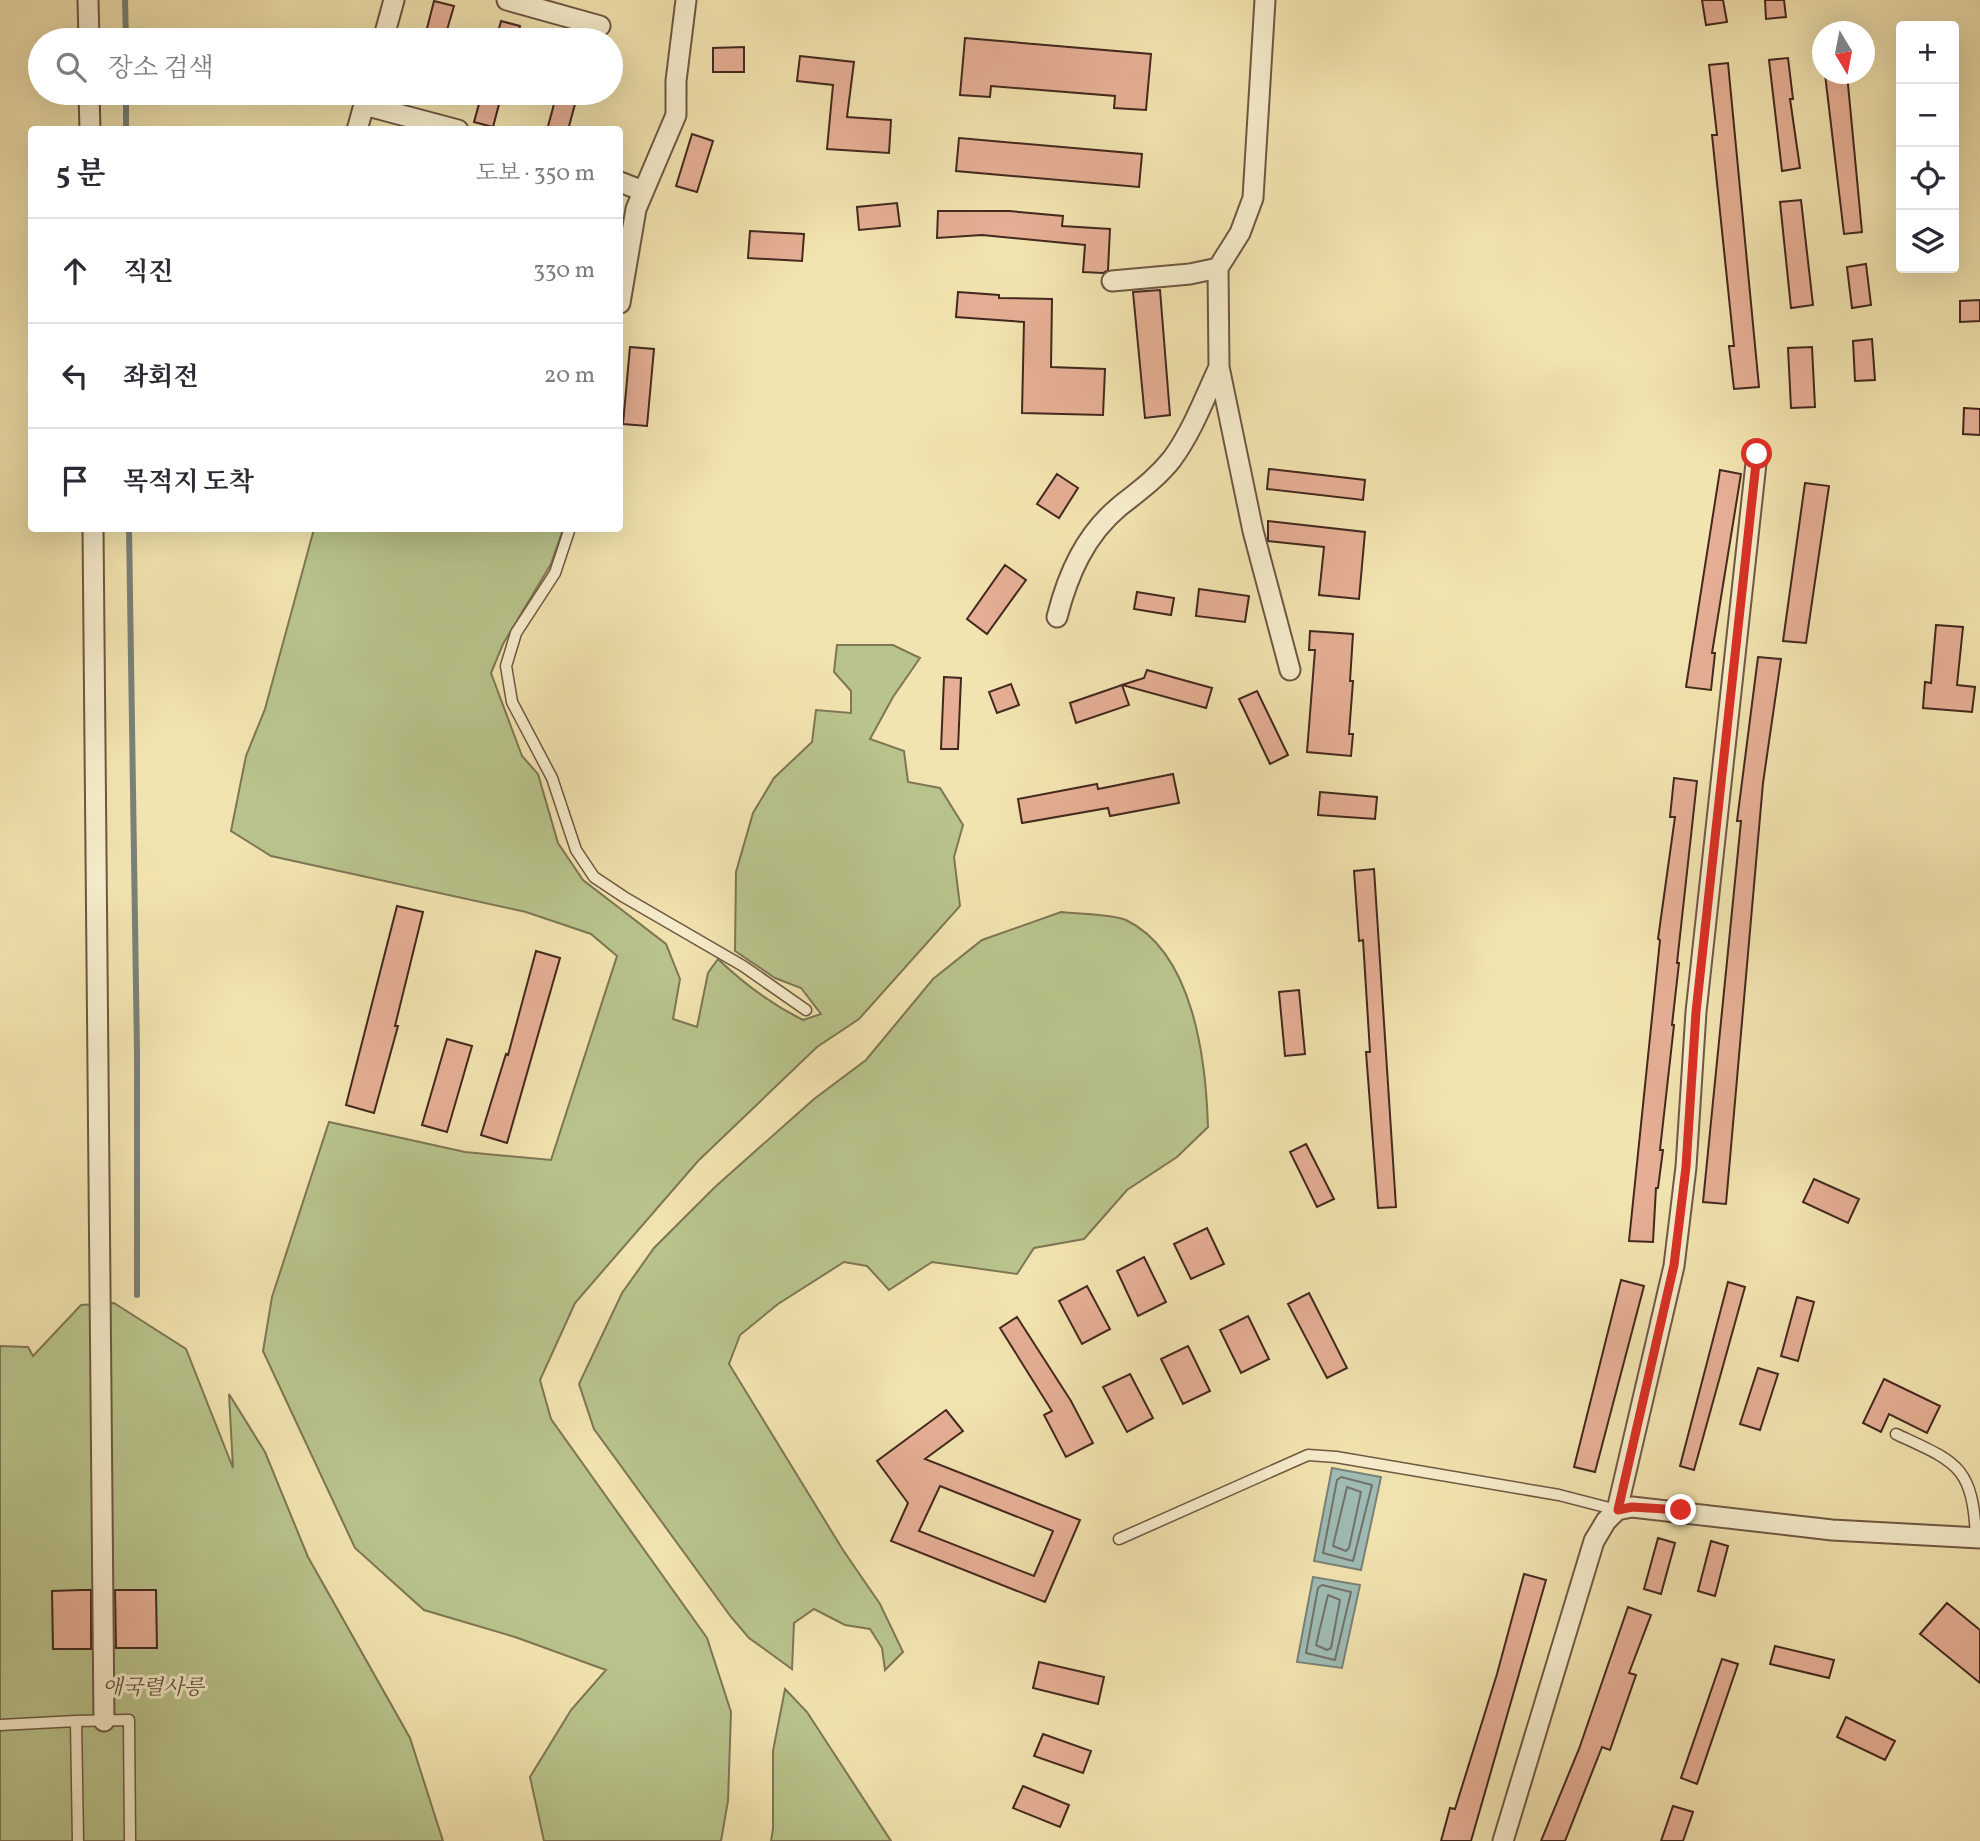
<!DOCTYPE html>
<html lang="ko">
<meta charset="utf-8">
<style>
:root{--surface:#fff;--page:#f7f7f7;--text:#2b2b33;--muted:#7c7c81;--line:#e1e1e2}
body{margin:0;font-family:Vollkorn,"Noto Serif KR",serif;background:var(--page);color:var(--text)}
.controls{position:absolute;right:21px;top:21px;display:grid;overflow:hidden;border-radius:7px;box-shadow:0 7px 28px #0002}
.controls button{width:63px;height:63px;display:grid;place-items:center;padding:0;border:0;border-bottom:2px solid var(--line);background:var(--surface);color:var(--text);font:35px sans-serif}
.compass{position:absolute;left:1812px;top:21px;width:63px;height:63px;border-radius:50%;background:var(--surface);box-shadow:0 7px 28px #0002;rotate:170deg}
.stop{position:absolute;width:21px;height:21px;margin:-16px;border:5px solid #d93025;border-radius:50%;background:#fff}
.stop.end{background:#d93025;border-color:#fff;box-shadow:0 2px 7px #0008}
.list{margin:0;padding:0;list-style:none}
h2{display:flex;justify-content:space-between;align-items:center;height:91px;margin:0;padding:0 28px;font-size:30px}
h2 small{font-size:23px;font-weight:400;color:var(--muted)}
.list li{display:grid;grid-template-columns:46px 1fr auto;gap:21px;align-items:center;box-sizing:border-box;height:105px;padding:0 28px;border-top:2px solid var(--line)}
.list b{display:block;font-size:26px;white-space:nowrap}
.list em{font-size:23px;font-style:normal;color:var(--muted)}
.icon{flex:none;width:38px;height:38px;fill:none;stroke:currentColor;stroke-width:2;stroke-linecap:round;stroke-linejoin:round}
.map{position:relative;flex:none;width:1980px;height:1841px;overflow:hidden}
.search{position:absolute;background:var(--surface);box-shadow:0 7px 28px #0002;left:28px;top:28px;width:595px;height:77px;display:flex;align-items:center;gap:18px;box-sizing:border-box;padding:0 24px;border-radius:38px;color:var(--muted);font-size:26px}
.panel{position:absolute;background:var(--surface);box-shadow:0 7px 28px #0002;left:28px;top:126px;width:595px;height:406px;border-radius:7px}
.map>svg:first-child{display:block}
</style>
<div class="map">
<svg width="1980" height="1841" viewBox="0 0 1980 1841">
<rect width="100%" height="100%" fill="#f2e4b0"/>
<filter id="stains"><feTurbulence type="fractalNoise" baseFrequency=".00286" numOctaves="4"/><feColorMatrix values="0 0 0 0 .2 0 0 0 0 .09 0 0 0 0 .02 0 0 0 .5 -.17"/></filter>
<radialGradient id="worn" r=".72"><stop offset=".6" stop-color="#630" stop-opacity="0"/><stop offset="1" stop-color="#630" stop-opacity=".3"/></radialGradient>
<path fill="#b9c48c" stroke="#7e7655" stroke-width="2" d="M314,529h249l-12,35 -48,80 -12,29 31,83 16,18 20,69 25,37 83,64 14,35 -7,40 24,8 11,-54 10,-14c26,25 53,45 85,61l18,-6 -20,-26 -26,-10 -40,-27 1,-79 17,-59 21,-35 38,-36 4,-32 35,3v-22l-17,-19 3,-27h56l27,13 -27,39 -23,42 34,12 4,31 32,6 23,37 -9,32 6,49 -101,113 -42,28 -119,114 -123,142 -35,77 11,39 156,219 24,74 -3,89 -7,40h-177l-14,-64 41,-67 35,-40 -91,-33 -91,-27 -69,-62 -92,-197 9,-54 57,-175 136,30 86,8 66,-204 -26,-22 -65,-22 -255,-56 -40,-25 15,-75 19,-47z
M1061,912c17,2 51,2 65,8 68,33 80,141 82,207l-31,30 -50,33 -43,49 -50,9 -17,26 -85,-12 -43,28 -22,-24 -23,-4 -66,42 -38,31 -11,29 114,186 37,54 23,48 -18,18 -3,-22 -12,-19 -25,-4 -31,-16 -20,14 -2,46 -43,-31 -18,-21 -137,-188 -15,-45 43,-91 32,-45 61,-61 99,-88 52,-39 67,-81 49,-39z
M114,1303l72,46 47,119 -4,-74 36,58 43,105 102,181 33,103h-443v-495l28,1 5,9 48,-51z
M785,1689l22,23 84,129h-120l2,-12v-78z"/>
<path fill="#9fbcb5" stroke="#7a8179" stroke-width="2" d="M1332,1468l49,9 -20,93 -47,-9z
M1313,1577l47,8 -18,83 -45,-6z"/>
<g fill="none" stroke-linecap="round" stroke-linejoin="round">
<path stroke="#71726a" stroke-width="2" d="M1341,1477l31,8 -19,76 -30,-8 14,-73z
M1347,1487l14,5 -12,56 -3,3 -13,-5z
M1322,1585l29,7 -16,68 -29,-7 12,-65z
M1328,1595l12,5 -9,48 -4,2 -11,-5z"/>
<path stroke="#7a8179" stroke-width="6" d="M125,0l1,40
M126,93v37
M129,528l8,525v242"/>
</g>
<path fill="#e6af95" stroke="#43281e" stroke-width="2" fill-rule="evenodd" d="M1702,0h21l4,22 -21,3z
M1765,0h19l2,17 -20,2z
M434,1l20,5 -10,34h-20z
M501,21l19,5 -3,14h-21z
M965,38l186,16 -5,56 -32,-2 1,-12 -124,-10 -1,11 -30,-2z
M744,47v25h-31v-24z
M800,56l54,6 -7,55 44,3 -2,33 -62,-4 6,-64 -36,-4z
M1788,58l5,41h-3l10,69 -18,3 -13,-111z
M1728,63l31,324 -25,2 -5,-43h5l-22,-211h5l-8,-70z
M1825,74h22l15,158 -18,2z
M482,93h20l-9,34 -19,-5z
M557,93h21l-10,37h-21z
M692,134l21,7 -16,51 -21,-6z
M959,138l183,16 -3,33 -183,-16z
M1801,200l12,105 -22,3 -11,-106z
M897,203l3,23 -41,4 -2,-23z
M938,211h71l54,5 -1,10 48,3 -2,41 -5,3 -20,-1 2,-27 -103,-10 -45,3z
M750,231l54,3 -2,27 -54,-3z
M1866,264l5,41 -19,3 -5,-41z
M1160,290l10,125 -25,3 -12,-126z
M958,292l41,3v3l53,1 -1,68 54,2 -2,46 -81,-2 2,-91 -68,-5z
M1980,300v21l-20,1v-21z
M1872,339l3,41 -20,1 -2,-40z
M630,347l24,2 -7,77 -24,-2z
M1812,347l3,60 -24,1 -3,-60z
M1964,408l16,1v26l-17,-1z
M1269,469l96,11 -2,20 -96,-11z
M1720,470l21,4 -29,179h3l-4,37 -25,-3z
M1057,474l21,14 -19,30 -22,-14z
M1805,483l24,3 -23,157 -23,-2z
M1268,521l97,11 -6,67 -40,-4 5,-48 -56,-6z
M1005,565l21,15 -39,54 -20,-15z
M1199,589l50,7 -4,26 -49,-6z
M1137,592l37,6 -3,17 -37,-6z
M1936,625l27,2 -6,58 18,2 -3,25 -49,-4 2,-26 6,1z
M1310,631l43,3 -3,47h3l-4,53h4l-2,22 -44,-4 8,-102h-6z
M1758,657l23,2 -18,124 -37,421 -23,-2 38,-381h-4z
M1147,670l65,18 -6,20 -84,-23 22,-7z
M944,677l17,1 -3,71h-17z
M1011,684l8,21 -22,8 -8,-21z
M1122,685l7,20 -53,18 -6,-20z
M1257,691l31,64 -18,9 -31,-65z
M1173,774l6,29 -69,13 -2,-8 -86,15 -4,-24 79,-15 1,5z
M1674,778l23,3 -20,182h2l-7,62h2l-14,125h3l-5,38h-2l-3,54 -24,-1 31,-301 -2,-1 17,-122h-5z
M1320,792l57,5 -2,22 -57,-4z
M1374,869l22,338 -18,1 -12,-156h4l-7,-112 -4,1 -5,-70z
M397,906l26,6 -28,114h3l-24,87 -28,-8z
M536,951l24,7 -53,185 -26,-8 25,-81 2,1z
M1299,990l6,64 -20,2 -6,-64z
M447,1039l25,7 -25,86 -25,-7z
M1306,1144l28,55 -17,8 -27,-55z
M1814,1179l45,20 -11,24 -45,-21z
M1207,1228l17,36 -33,15 -17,-35z
M1144,1257l22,45 -28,14 -21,-45z
M1621,1280l23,6 -49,186 -21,-5z
M1728,1282l17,5 -51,183 -14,-4z
M1087,1286l23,43 -28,15 -23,-43z
M1309,1293l38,75 -20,10 -39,-74z
M1797,1297l17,5 -16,59 -17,-5z
M1248,1316l21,43 -28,14 -21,-43z
M1017,1317l54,84 22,42 -27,14 -22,-42 8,-4 -52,-83z
M1188,1346l22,45 -27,13 -22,-45z
M1758,1368l20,6 -18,56 -20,-6z
M1130,1374l23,44 -26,14 -24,-45z
M1884,1379l56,27 -13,27 -38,-19 -8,18 -18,-9z
M946,1410l17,21 -38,28 155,61 -35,82 -154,-61 17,-38 -31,-42zM940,1486l113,45 -19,45 -115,-45z
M1658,1538l17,5 -14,51 -17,-5z
M1711,1541l17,5 -13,50 -17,-5z
M1524,1574l22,6 -75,261h-30l9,-33 5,1 42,-135z
M81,1590h10v59h-38l-1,-58z
M115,1590h41l1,58h-41z
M1947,1603l33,27v53l-60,-49z
M1628,1607l23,8 -22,58 7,2 -26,75 -8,-3 -37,94h-24l38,-92z
M1775,1646l59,14 -5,18 -59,-14z
M1722,1659l16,5 -41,120 -16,-6z
M1039,1662l65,15 -6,27 -65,-16z
M1846,1717l49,24 -10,19 -48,-23z
M1043,1734l48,17 -8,22 -49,-17z
M1023,1786l46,19 -9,22 -47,-19z
M1673,1806l20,6 -10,29h-22z"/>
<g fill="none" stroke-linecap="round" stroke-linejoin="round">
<g stroke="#6f5742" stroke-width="13">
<path id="lane" d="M570,528l-15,45 -39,60 -10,33 6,36 40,76 24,72 18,27 30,20 119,69 63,44
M1896,1434c60,28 77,31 80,104
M1119,1539l189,-84 28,2 223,38 58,15
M0,1725l76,-4
M78,1841l-2,-120 53,-1 1,121"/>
</g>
<g stroke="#6f5742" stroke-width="23">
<path id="street" d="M88,0l1,40
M507,0l93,26
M1265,0l-12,198 -13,35 -22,35 1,99 34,164 37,139
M383,40l11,-40
M89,93l1,37
M364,105l94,25
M357,130l10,-36
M620,182l23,9
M1112,281l78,-7 28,-6
M620,303l16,-94 40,-94v-34l10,-81
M93,528l11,1193
M1057,617c11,-43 28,-82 63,-111 19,-15 37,-28 52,-47 20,-27 33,-62 47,-92
M1617,1510l57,-244 12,-99 10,-155 61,-558
M1503,1841l91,-300 12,-20 11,-11 15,-3 200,23 148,8"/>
</g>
<use href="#lane" stroke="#f7edcc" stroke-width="10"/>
<use href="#street" stroke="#f7edcc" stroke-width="19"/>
</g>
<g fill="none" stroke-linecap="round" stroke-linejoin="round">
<path stroke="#d93025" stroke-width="9" d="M1681,1510l-49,-3 -14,3 56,-245 12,-98 10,-155 61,-558"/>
</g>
<g text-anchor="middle" stroke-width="6" stroke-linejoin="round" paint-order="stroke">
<g font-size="21" font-style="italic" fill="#604f3a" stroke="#f7edcc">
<text x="153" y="1694">애국렬사릉</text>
</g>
</g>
<rect width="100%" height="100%" filter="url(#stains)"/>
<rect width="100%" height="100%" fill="url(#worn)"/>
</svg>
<div class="controls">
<button>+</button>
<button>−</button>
<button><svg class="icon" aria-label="locate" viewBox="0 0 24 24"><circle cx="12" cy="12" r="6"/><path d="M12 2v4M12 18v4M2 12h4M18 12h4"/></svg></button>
<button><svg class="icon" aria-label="layers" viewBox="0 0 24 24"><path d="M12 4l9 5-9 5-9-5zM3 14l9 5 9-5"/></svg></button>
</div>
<svg class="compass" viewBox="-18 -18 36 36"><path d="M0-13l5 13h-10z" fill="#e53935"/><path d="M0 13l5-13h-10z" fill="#7c7c81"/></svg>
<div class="stop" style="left:1757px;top:454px"></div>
<div class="stop end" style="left:1681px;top:1510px"></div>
<div class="search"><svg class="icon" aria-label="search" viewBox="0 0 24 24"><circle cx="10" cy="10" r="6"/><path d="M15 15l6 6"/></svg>장소 검색</div>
<section class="panel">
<h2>5 분<small>도보 · 350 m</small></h2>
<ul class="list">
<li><svg class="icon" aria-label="ahead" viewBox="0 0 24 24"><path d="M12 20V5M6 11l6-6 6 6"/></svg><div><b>직진</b></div><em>330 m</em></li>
<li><svg class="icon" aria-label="left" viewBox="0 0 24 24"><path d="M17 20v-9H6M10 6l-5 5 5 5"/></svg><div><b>좌회전</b></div><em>20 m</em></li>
<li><svg class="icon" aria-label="arrive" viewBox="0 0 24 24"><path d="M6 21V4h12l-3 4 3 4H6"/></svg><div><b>목적지 도착</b></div></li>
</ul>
</section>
</div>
